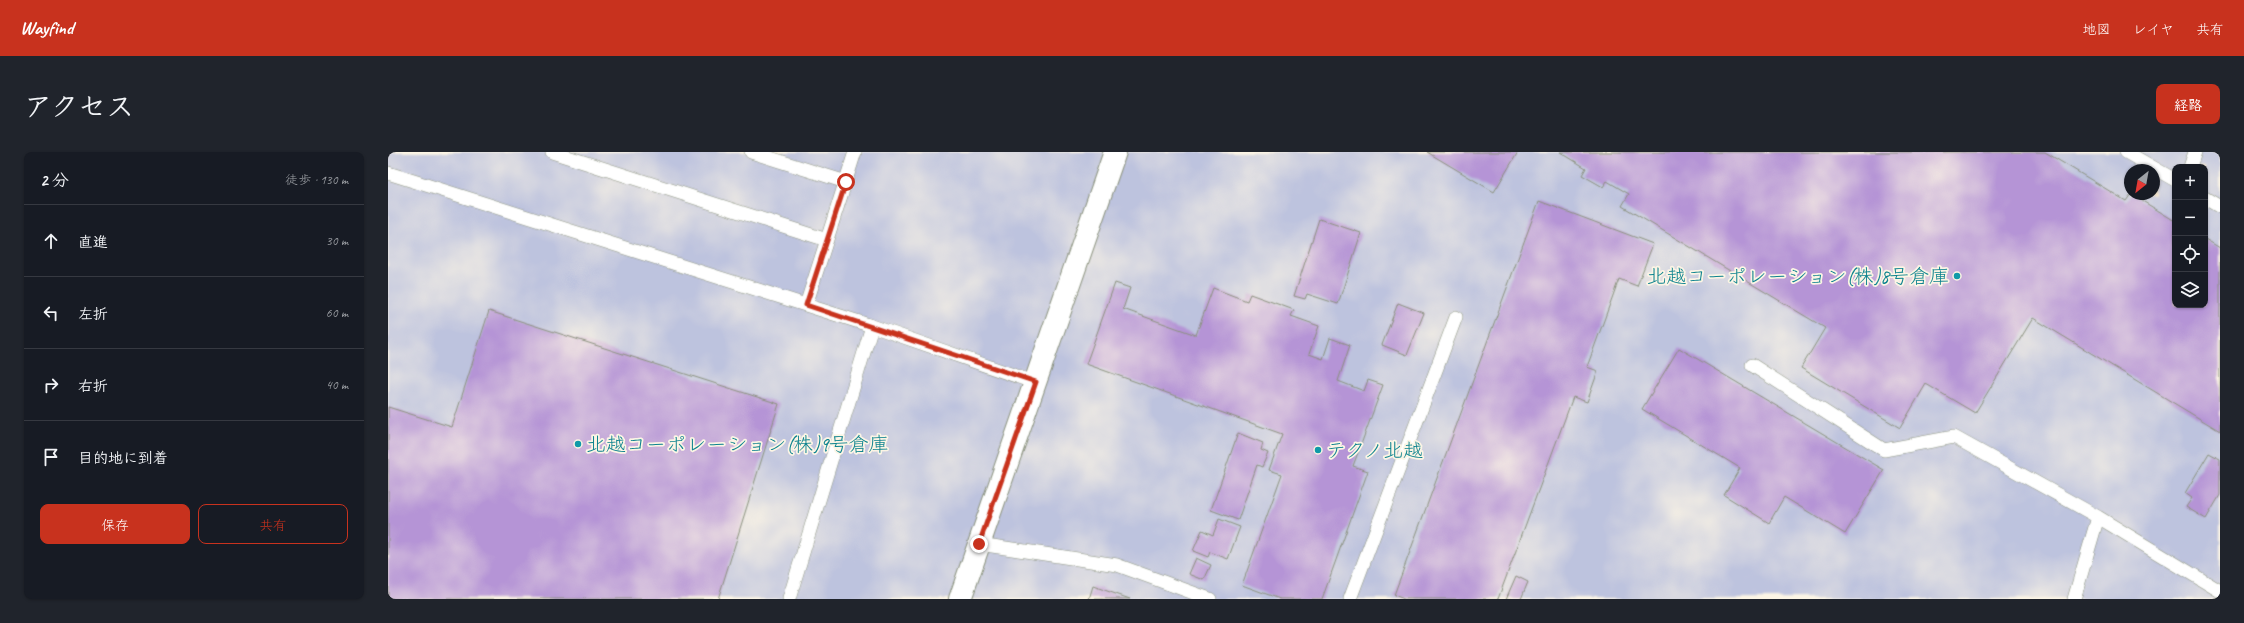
<!DOCTYPE html>
<html lang="ja">
<meta charset="utf-8">
<style>
:root{--surface:#171b24;--page:#20242c;--text:#f1f3f6;--muted:#9ea1a6;--line:#363941;--accent:#c8321e}
body{margin:0;font-family:Caveat,"Klee One",sans-serif;background:var(--page);color:var(--text)}
.controls{position:absolute;right:12px;top:12px;display:grid;overflow:hidden;border-radius:8px;box-shadow:0 1px 3px #0004}
.controls button{width:36px;height:36px;display:grid;place-items:center;padding:0;border:0;border-bottom:1px solid var(--line);background:var(--surface);color:var(--text);font:20px sans-serif}
.compass{position:absolute;left:1736px;top:12px;width:36px;height:36px;border-radius:50%;background:var(--surface);box-shadow:0 1px 3px #0004;rotate:211deg}
.stop{position:absolute;width:12px;height:12px;margin:-9px;border:3px solid #c8321e;border-radius:50%;background:#fff}
.stop.end{background:#c8321e;border-color:#fff;box-shadow:0 1px 4px #0008}
.list{margin:0;padding:0;list-style:none}
h2{display:flex;justify-content:space-between;align-items:center;height:52px;margin:0;padding:0 16px;font-size:17px}
h2 small{font-size:13px;font-weight:400;color:var(--muted)}
.list li{display:grid;grid-template-columns:26px 1fr auto;gap:12px;align-items:center;box-sizing:border-box;height:72px;padding:0 16px;border-top:1px solid var(--line)}
.list b{display:block;font-size:15px;white-space:nowrap}
.list em{font-size:13px;font-style:normal;color:var(--muted)}
.actions{display:flex;gap:8px;padding:12px 16px}
.actions a{flex:1;padding:9px 0;border:1px solid var(--accent);border-radius:8px;text-align:center;font-size:14px;color:var(--accent)}
.actions .main{background:var(--accent);color:#fff}
.icon{flex:none;width:22px;height:22px;fill:none;stroke:currentColor;stroke-width:2;stroke-linecap:round;stroke-linejoin:round}
.map{position:relative;flex:none;width:1832px;height:447px;overflow:hidden;border-radius:8px}
header{display:flex;align-items:center;gap:24px;box-sizing:border-box;height:56px;padding:0 20px;background:var(--accent);color:#fff}
header strong{font-size:19px}
nav{display:flex;gap:22px;margin-inline-start:auto;font-size:14px}
.intro{display:flex;align-items:center;justify-content:space-between;box-sizing:border-box;height:96px;padding:0 24px}
h1{margin:0;font-size:28px}
.button{padding:10px 18px;border-radius:8px;background:var(--accent);color:#fff;font-size:14px;font-weight:700}
main{display:flex;gap:24px;padding:0 24px}
aside{flex:1;background:var(--surface);border-radius:8px;box-shadow:0 1px 3px #0004}
.map>svg:first-child{display:block}
</style>
<header>
<strong>Wayfind</strong>
<nav><a>地図</a><a>レイヤ</a><a>共有</a></nav>
</header>
<div class="intro"><h1>アクセス</h1><a class="button">経路</a></div>
<main>
<aside>
<h2>2 分<small>徒歩 · 130 m</small></h2>
<ul class="list">
<li><svg class="icon" aria-label="ahead" viewBox="0 0 24 24"><path d="M12 20V5M6 11l6-6 6 6"/></svg><div><b>直進</b></div><em>30 m</em></li>
<li><svg class="icon" aria-label="left" viewBox="0 0 24 24"><path d="M17 20v-9H6M10 6l-5 5 5 5"/></svg><div><b>左折</b></div><em>60 m</em></li>
<li><svg class="icon" aria-label="right" viewBox="0 0 24 24"><path d="M7 20v-9h11M14 6l5 5-5 5"/></svg><div><b>右折</b></div><em>40 m</em></li>
<li><svg class="icon" aria-label="arrive" viewBox="0 0 24 24"><path d="M6 21V4h12l-3 4 3 4H6"/></svg><div><b>目的地に到着</b></div></li>
</ul>
<div class="actions"><a class="main">保存</a><a>共有</a></div>
</aside>
<div class="map">
<svg width="1832" height="447" viewBox="0 0 1832 447">
<rect width="100%" height="100%" fill="#fcf5e5"/>
<filter id="ink" filterUnits="userSpaceOnUse"><feTurbulence type="fractalNoise" baseFrequency=".025" numOctaves="2"/><feDisplacementMap in="SourceGraphic" scale="8" xChannelSelector="R" yChannelSelector="G"/><feConvolveMatrix kernelMatrix="1 2 1 2 8 2 1 2 1" color-interpolation-filters="sRGB"/></filter>
<filter id="wash" filterUnits="userSpaceOnUse"><feTurbulence type="fractalNoise" baseFrequency=".012" numOctaves="4" result="noise"/><feDisplacementMap in="SourceGraphic" scale="16" xChannelSelector="R" yChannelSelector="G"/><feGaussianBlur stdDeviation="0.9" result="paint"/><feColorMatrix in="noise" values="0 0 0 0 0 0 0 0 0 0 0 0 0 0 0 0 0 1.4 0 .05"/><feComposite in="paint" operator="in"/></filter>
<g filter="url(#wash)">
<rect width="100%" height="100%" fill="#f3e2c4"/>
<path fill="#bdc3de" fill-rule="evenodd" d="M0,0h1832v447h-1832zM1787,15h30v138h-30zM1742,18h24v24h-24z"/>
<g id="blocks">
<path fill="#b594d6" d="M1039,0h91l-24,40z
M1172,0h485l81,49 5,-7 44,27v84h30v-66l15,9v183l-187,-113 -58,95 -49,-29 -26,44 -99,-60 24,-40 -203,-122 7,-12 -22,-13 -4,6 -21,-12 4,-7z
M1151,49l114,43 -16,42 -18,-7 -32,88 11,4 -11,31 -14,-5 -75,202h-94l-10,-4z
M931,67l42,14 -23,71 -31,-10 -2,5 -11,-3z
M727,131l15,5 -7,21 73,26 17,-47 34,13 3,-7 44,16 -3,6 28,10 -10,28 14,5 7,-21 20,7 -12,36 26,10 4,-11 15,5 -30,81 15,5 -46,128h-42l-38,-14 40,-111 -13,-4 13,-36 -196,-70z
M1010,151l26,10 -17,42 -25,-10z
M101,159l290,93 -61,195h-330v-192l64,20z
M1291,196l205,122 -39,64 -61,-37 -15,26 -45,-28 16,-27 -98,-59z
M850,281l25,10 -2,7 7,3 -6,14 -5,-2 -19,55 -27,-10z
M1821,301l11,6v36l-14,24 -20,-12 6,-9 -7,-5z
M831,367l21,8 -12,32 -18,-7 -2,5 -15,-6 9,-21 11,5z
M808,406l15,7 -7,15 -15,-6z
M1128,424l12,6 -7,17h-15z
M705,434l37,13h-41z"/>
</g>
</g>
<g filter="url(#ink)">
<use href="#blocks" fill-opacity="0" stroke="#89907c" stroke-width="1"/>
<g fill="none" stroke-linecap="round" stroke-linejoin="round">
<g stroke="#89907c" stroke-width="14">
<path id="service" d="M164,0l275,88
M363,0l95,30
M1738,0l49,28
M1802,15l5,-15
M0,21l484,153 -83,273
M1817,46l15,9
M418,153l49,-153
M484,174l164,57
M1364,213l132,85 70,-13 144,80 122,74
M591,392l138,21 93,34
M962,447l106,-282
M1686,447l24,-82"/>
</g>
<g stroke="#89907c" stroke-width="24">
<path id="tertiary" d="M572,447l155,-447"/>
</g>
<use href="#service" stroke="#fff" stroke-width="13"/>
<use href="#tertiary" stroke="#fff" stroke-width="22"/>
</g>
</g>
<g fill="none" stroke-linecap="round" stroke-linejoin="round" filter="url(#ink)">
<path stroke="#c8321e" stroke-width="5" d="M458,30l-40,123 230,77 -57,162"/>
</g>
<g fill="#0f9aa8" stroke="#fcf5e5" stroke-width="1.5">
<circle cx="1569" cy="124" r="4"/>
<circle cx="190" cy="292" r="4"/>
<circle cx="930" cy="298" r="4"/>
</g>
<g text-anchor="middle" stroke-width="3.5" stroke-linejoin="round" paint-order="stroke">
<g font-size="20" fill="#0d838f" stroke="#fcf5e5" text-anchor="start">
<text x="1561" y="131" text-anchor="end">北越コーポレーション(株)8号倉庫</text>
<text x="198" y="299">北越コーポレーション(株)9号倉庫</text>
<text x="938" y="305">テクノ北越</text>
</g>
</g>
</svg>
<div class="controls">
<button>+</button>
<button>−</button>
<button><svg class="icon" aria-label="locate" viewBox="0 0 24 24"><circle cx="12" cy="12" r="6"/><path d="M12 2v4M12 18v4M2 12h4M18 12h4"/></svg></button>
<button><svg class="icon" aria-label="layers" viewBox="0 0 24 24"><path d="M12 4l9 5-9 5-9-5zM3 14l9 5 9-5"/></svg></button>
</div>
<svg class="compass" viewBox="-18 -18 36 36"><path d="M0-13l5 13h-10z" fill="#e53935"/><path d="M0 13l5-13h-10z" fill="#9ea1a6"/></svg>
<div class="stop" style="left:458px;top:30px"></div>
<div class="stop end" style="left:591px;top:392px"></div>
</div>
</main>
